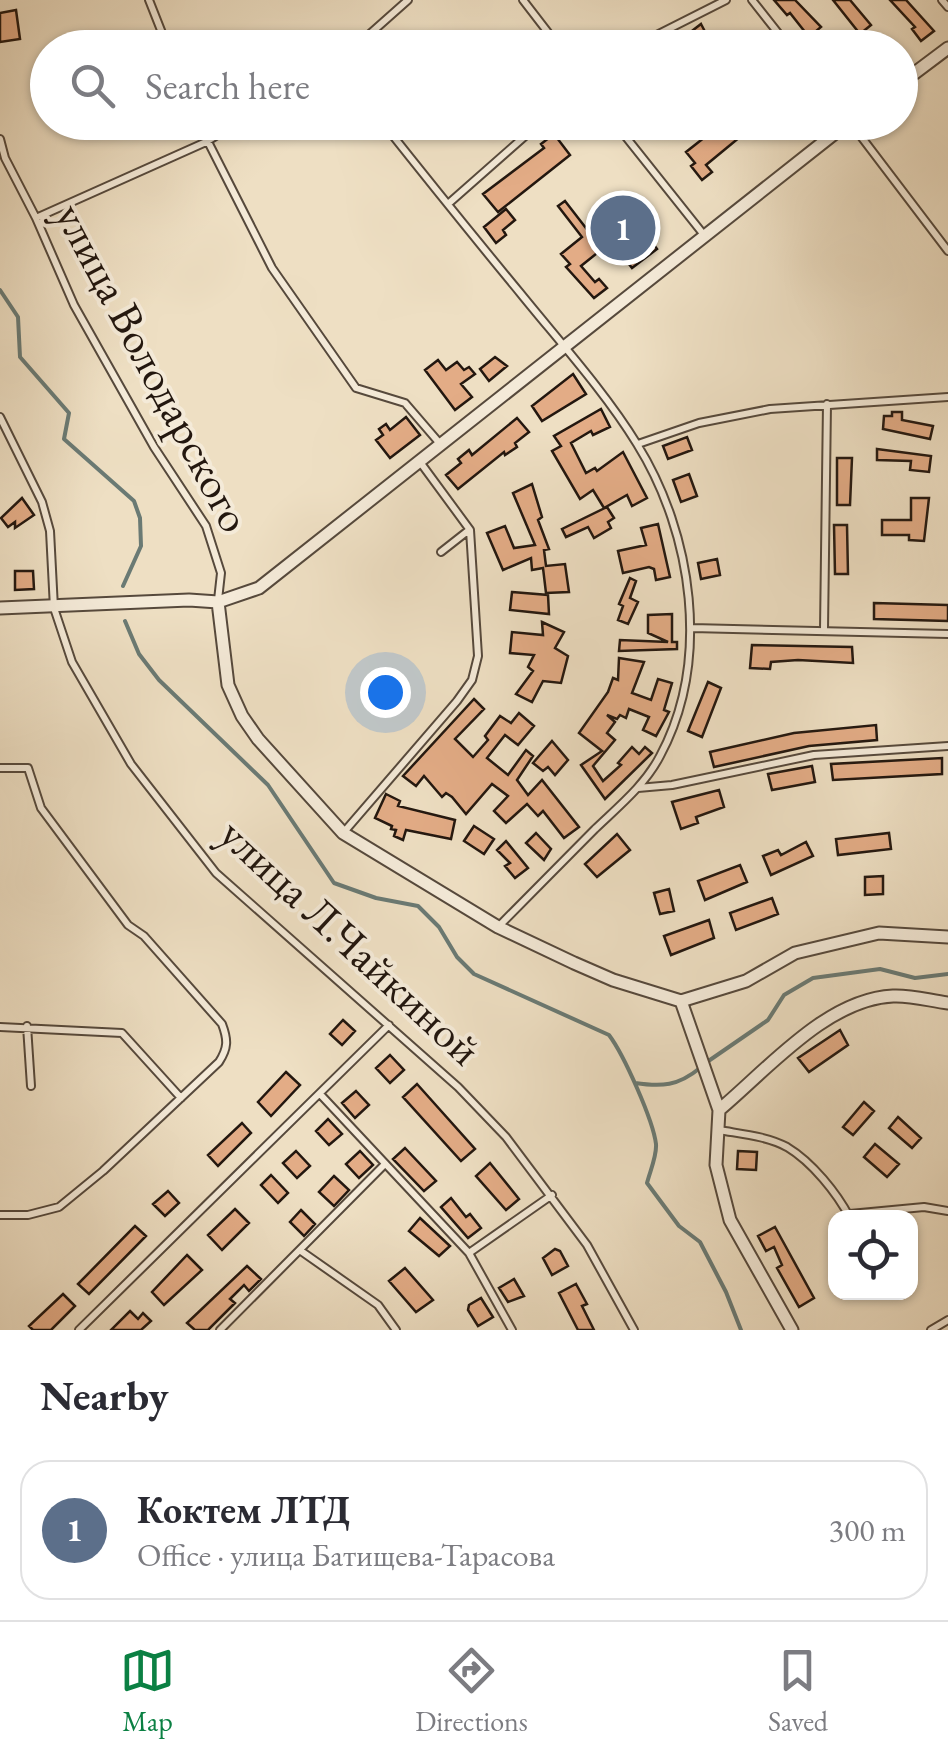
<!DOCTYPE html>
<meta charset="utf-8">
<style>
:root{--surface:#fff;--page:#f7f7f7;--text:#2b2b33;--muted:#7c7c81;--line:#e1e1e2;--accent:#0b8043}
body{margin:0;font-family:"EB Garamond",serif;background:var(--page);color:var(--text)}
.controls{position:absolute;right:30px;bottom:30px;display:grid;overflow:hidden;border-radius:20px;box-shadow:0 2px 8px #0004}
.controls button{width:90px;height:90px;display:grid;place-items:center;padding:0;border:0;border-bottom:2px solid var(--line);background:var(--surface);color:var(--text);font:50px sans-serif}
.you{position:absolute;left:385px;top:692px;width:35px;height:35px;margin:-25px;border:8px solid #fff;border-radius:50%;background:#1a73e8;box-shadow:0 0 0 15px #1a73e833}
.badge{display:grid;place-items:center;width:65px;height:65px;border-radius:50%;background:var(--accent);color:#fff;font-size:32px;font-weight:700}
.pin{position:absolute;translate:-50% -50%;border:5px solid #fff;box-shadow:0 2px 10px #0006}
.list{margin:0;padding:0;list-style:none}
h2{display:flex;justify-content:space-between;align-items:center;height:130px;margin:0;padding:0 40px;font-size:42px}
h2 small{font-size:32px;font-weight:400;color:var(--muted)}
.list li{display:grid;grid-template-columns:65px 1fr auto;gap:30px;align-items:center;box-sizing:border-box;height:140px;margin:0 20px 20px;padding:0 20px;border:2px solid var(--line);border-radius:30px}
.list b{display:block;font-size:38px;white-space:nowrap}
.list p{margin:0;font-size:32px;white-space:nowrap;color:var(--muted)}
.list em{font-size:32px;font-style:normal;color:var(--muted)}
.icon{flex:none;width:55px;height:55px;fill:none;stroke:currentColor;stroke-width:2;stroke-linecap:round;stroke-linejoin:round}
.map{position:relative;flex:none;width:948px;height:1330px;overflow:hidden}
.search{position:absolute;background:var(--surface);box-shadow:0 2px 8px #0004;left:30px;right:30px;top:30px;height:110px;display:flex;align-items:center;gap:25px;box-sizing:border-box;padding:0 35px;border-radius:55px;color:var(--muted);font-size:38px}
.sheet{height:290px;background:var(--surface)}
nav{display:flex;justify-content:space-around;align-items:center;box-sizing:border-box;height:140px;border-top:2px solid var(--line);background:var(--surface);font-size:28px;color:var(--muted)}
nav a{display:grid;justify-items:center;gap:5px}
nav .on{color:var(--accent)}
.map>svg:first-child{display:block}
</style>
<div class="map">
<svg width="948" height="1330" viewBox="0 0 948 1330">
<rect width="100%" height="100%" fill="#eedfc3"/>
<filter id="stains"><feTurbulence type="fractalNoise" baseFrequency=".002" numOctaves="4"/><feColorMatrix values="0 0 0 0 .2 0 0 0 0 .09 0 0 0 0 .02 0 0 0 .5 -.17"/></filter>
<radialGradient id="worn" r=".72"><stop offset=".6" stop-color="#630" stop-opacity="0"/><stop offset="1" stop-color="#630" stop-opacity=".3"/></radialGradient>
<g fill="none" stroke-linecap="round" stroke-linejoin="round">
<path stroke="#6a7a74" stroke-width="4" d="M0,290l18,27 2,40 49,56 -5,26 70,62 6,17 1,28 -18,40
M125,621l14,33 20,26 109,105 66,98 42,15 42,8 21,21 18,30 17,17 135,61c15,20 44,85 47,109 1,12 -6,27 -9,39l32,43 21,16 26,50 15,38
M707,1062l61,-42 16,-25 29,-17 67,-9 35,9 33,-4
M635,1083c27,4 43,3 65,-15"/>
</g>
<path fill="#e3ac86" stroke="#23170f" stroke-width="2.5" d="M774,0h21l26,27 -12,10 -19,-24 -3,2z
M833,0h17l21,25 -11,9z
M890,0h16l28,31 -13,10 -9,-12 3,-2z
M16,10l4,29 -20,3v-29z
M701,24l10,19 -7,5h-34z
M724,122h40l4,5 -10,8 -6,-8 -46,38 6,7 -10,8 -11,-14 4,-3 -9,-11z
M554,134l16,21 -72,57 -15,-18 61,-46 -3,-4z
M565,201l24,31 29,-24 10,11 4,-4 25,34 -25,19 -7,-9 17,-13 -15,-17 -46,37 14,16 4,-3 8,9 -13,10 -28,-31 4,-3 -9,-10 21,-17 -24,-31z
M506,209l9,11 -12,10 3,5 -10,8 -12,-16z
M495,357l12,9 -18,15 -9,-12z
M438,360l8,10 11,-8 7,8 5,-3 6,7 -14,10 11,13 -17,13 -30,-40z
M573,374l13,20 -44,27 -10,-15z
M601,409l9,18 -17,8 -2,-4 -20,12 15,30 9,-5 2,3 26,-19 24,46 -15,8 -5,-11 -23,13 -11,-18 -13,9 -28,-48 9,-5 -7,-10z
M892,412h10v8l31,6 -3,13 -47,-10 1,-13h8z
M406,417l14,18 -30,23 -14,-18 7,-5 -4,-6 7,-5 4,6z
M517,418l12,14 -14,11 2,4 -12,8 -1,-3 -46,37 -12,-14 15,-12 -3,-4 11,-9 3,5z
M687,437l5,13 -24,9 -5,-13z
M877,449l54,7 -2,16 -19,-2 1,-9 -34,-1z
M837,458h15l-2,47h-13z
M689,474l8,22 -16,6 -8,-22z
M532,484l10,33 -4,3 11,29 -5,1 2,16 19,-2 4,28 -23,1 -3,-25 -11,2 -1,-12 -28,12 -16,-37 18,-7 9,22 21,-3 -22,-52z
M22,498l12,17 -19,13v-6l-7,5 -7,-9z
M911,498h18l-5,43 -15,-1v-5h-27v-15h29z
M607,507l7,11 -6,4 3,6 -17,10 -6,-11 -22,10 -4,-8z
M658,524l12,53 -14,3 -2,-11 -5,-2 -26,6 -5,-22 28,-6 -5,-17z
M834,525h13l1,49h-13z
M717,559l3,16 -19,4 -3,-16z
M15,571h18l1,18 -19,1z
M630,578l6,3 -6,17 8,4 -10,22 -10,-4 5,-14 -4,-2z
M512,592l36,3 1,19 -39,-4z
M874,603l74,2v16l-74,-2z
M672,614v28h5v7l-58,2 1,-11 48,2 -20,-9v-18z
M542,622l22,10 -9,16 13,8 -7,27 -18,-2 -11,21 -16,-8 17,-23 -5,-4 6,-12 -24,-2 2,-21 31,3z
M752,645l100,2 1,16 -55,-3 -27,2 -1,7 -20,-1z
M619,658l25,4 -12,31 19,7 7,-21 14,4 -8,27 5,2 -13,24 -13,-6 6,-13 -20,-8 -3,9 -6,-3 -3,4 -10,-4 8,7 -8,11 8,7 -22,26 10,15 18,-16 -3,-2 14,-16 7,7 6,-7 7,6 -47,46 -24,-34 21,-14 -23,-18 29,-41 5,-14 5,2z
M708,682l13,6 -19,49 -14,-6z
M474,699l10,10 -29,30 18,18 15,-17 -3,-4 15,-20 11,7 8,-10 15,13 -16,19 -13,-10 -18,23 21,17 18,-25 7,6 -16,24 11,15 14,-15 37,47 -15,11 -21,-27 -5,5 -11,-12 -21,19 -12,-12 14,-15 -16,-12 -26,30 -14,-17 -6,-4 -4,4 -18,-21 -8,10 -13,-10z
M876,725l1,15 -68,6 -95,21 -4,-15 84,-19z
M552,741l16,19 -13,15 -7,-8 -5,4 -10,-8z
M942,758v16l-109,6 -2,-16z
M812,766l3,16 -43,8 -4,-16z
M719,790l5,17 -28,10 2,6 -17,6 -9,-27z
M386,794l14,7 -2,5 57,14 -4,19 -45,-9 -3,10 -9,-4 2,-6 -5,-1 1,-3 -17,-8z
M474,826l20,13 -10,15 -20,-13z
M536,833l15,16 -7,11 -18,-17z
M889,833l2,16 -53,6 -2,-16z
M617,834l13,16 -33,27 -12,-13z
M506,841l22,27 -13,10 -10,-12 5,-3 -13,-13z
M806,842l7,14 -42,19 -8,-19 15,-6 3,5z
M740,865l7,17 -42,18 -7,-19z
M883,876v18l-18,1v-18z
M669,889l5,22 -14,3 -6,-21z
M772,898l6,16 -42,16 -6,-17z
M709,920l5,18 -43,17 -7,-19z
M343,1020l12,11 -13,14 -12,-11z
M840,1030l8,15 -39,27 -11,-14z
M390,1055l14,15 -14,13 -14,-15z
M286,1072l14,13 -29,31 -13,-14z
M417,1084l58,65 -14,12 -58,-64z
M356,1091l13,14 -14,13 -13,-15z
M864,1102l10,9 -21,24 -10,-8z
M898,1117l23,21 -9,10 -23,-20z
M328,1119l14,15 -13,11 -13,-14z
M242,1123l9,10 -33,33 -10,-11z
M875,1144l24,20 -12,13 -23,-20z
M405,1148l31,33 -12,10 -31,-32z
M296,1151l14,15 -13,12 -14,-15z
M360,1151l13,14 -14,13 -13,-14z
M738,1151l19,1 -1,18 -19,-1z
M490,1163l29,36 -13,11 -30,-34z
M271,1175l17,18 -10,10 -17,-18z
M334,1176l15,14 -15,16 -15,-14z
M168,1191l11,12 -14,13 -12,-12z
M451,1198l15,19 4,-3 11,14 -13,10 -27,-31z
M235,1209l14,14 -27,27 -14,-15z
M301,1210l14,14 -11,12 -14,-14z
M420,1218l30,28 -11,10 -30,-25z
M135,1226l11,10 -57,58 -11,-10z
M775,1227l39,71 -15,9 -22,-39 5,-3 -8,-18 -8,4 -8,-15z
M555,1249l5,2 8,15 -16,9 -9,-17z
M187,1255l15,15 -38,35 -12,-13z
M247,1266l14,13 -12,12 -5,-6 -14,14 5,4 -27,27h-13l-8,-7z
M405,1268l28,32 -17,12 -27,-31z
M514,1279l10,17 -16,6 -9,-14z
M576,1284l11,20 -5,2 12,24h-16l-19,-37z
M63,1294l12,12 -24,24h-18l-4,-4z
M481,1298l12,19 -15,9 -10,-16 1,-5z
M130,1311l8,8 5,-6 8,8 -10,9h-30z"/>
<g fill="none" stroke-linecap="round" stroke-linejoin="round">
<g stroke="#56493c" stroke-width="10">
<path id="lane" d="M149,0l19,48
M523,0l37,48
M752,0l38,48
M942,0l6,7
M354,48l54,-48
M631,48l95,-48
M198,122l74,146 84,120 49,15 37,43
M382,122c46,58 92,115 139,172 38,47 84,98 116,150 56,90 74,217 23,312 -15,29 -41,50 -65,73 -32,32 -64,65 -96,97
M614,122l90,113
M850,122l98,129
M0,139l5,19 31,60 38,87 80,142 52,79 15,47 -3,27
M448,204l93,-82
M36,218l170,-76 32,-20
M0,417l42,85 8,29 4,77 18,54 59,102 85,109 242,214 48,50 81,108 47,85
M638,444l61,-21 71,-14 178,-12
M441,552l28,-22
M692,628l256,6
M824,629l3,-225
M0,768h28l13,40 87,117 16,11 78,88c6,16 6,24 -3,38l-116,109 -44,36 -31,8h-28
M638,788l34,-3 142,-30 134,-9
M344,832l113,-131 15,-21 6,-24 -8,-126 -50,-68
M27,1026l4,60
M0,1027l122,6 59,65
M320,1094l149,159 43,77
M719,1130c22,4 48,6 68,17 25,15 50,46 63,71
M850,1214l74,-7 24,4
M301,1251l77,54 18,25
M469,1253l83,-58
M79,1330l310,-305
M220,1330l164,-165
M931,1330l17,-10"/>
</g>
<g stroke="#56493c" stroke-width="15">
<path id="street" d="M900,84l48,-36
M218,602l10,83 14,31 16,23 85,94 155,94 76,36 39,17 68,21 65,-20 49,-28 84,-20 69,4
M0,608l189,-8 29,2 41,-14 590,-466
M681,1001l38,109
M792,1330l-62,-110 -14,-55 3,-55c49,-41 108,-111 174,-114 18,-1 38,5 55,7"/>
</g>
<use href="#lane" stroke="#f4ead8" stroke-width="6"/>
<use href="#street" stroke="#f4ead8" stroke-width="11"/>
</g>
<g text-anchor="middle" stroke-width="8" stroke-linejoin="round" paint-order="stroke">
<g font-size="45" fill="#23170f" stroke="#f4ead8">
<text transform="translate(154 367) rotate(62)" y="16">улица Володарского</text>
<text transform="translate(351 941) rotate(43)" y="16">улица Л.Чайкиной</text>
</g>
</g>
<rect width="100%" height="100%" filter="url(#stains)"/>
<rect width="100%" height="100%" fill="url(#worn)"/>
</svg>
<div class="controls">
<button><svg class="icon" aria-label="locate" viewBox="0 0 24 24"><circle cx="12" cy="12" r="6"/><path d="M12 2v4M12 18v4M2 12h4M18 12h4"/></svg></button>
</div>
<div class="you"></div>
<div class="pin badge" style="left:623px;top:228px;background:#5c6f8a">1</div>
<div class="search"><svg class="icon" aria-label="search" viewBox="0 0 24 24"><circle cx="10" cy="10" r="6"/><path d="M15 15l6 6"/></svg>Search here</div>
</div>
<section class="sheet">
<h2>Nearby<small></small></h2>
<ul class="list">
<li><span class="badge" style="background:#5c6f8a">1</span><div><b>Коктем ЛТД</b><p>Office · улица Батищева-Тарасова</p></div><em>300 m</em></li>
</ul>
</section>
<nav>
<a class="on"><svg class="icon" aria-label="map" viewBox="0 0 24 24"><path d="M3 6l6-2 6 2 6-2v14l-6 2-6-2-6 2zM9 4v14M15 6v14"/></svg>Map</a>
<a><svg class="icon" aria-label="directions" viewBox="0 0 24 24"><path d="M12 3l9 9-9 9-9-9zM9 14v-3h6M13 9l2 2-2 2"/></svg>Directions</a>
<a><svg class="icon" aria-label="saved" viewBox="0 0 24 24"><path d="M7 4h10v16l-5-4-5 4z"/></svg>Saved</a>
</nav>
